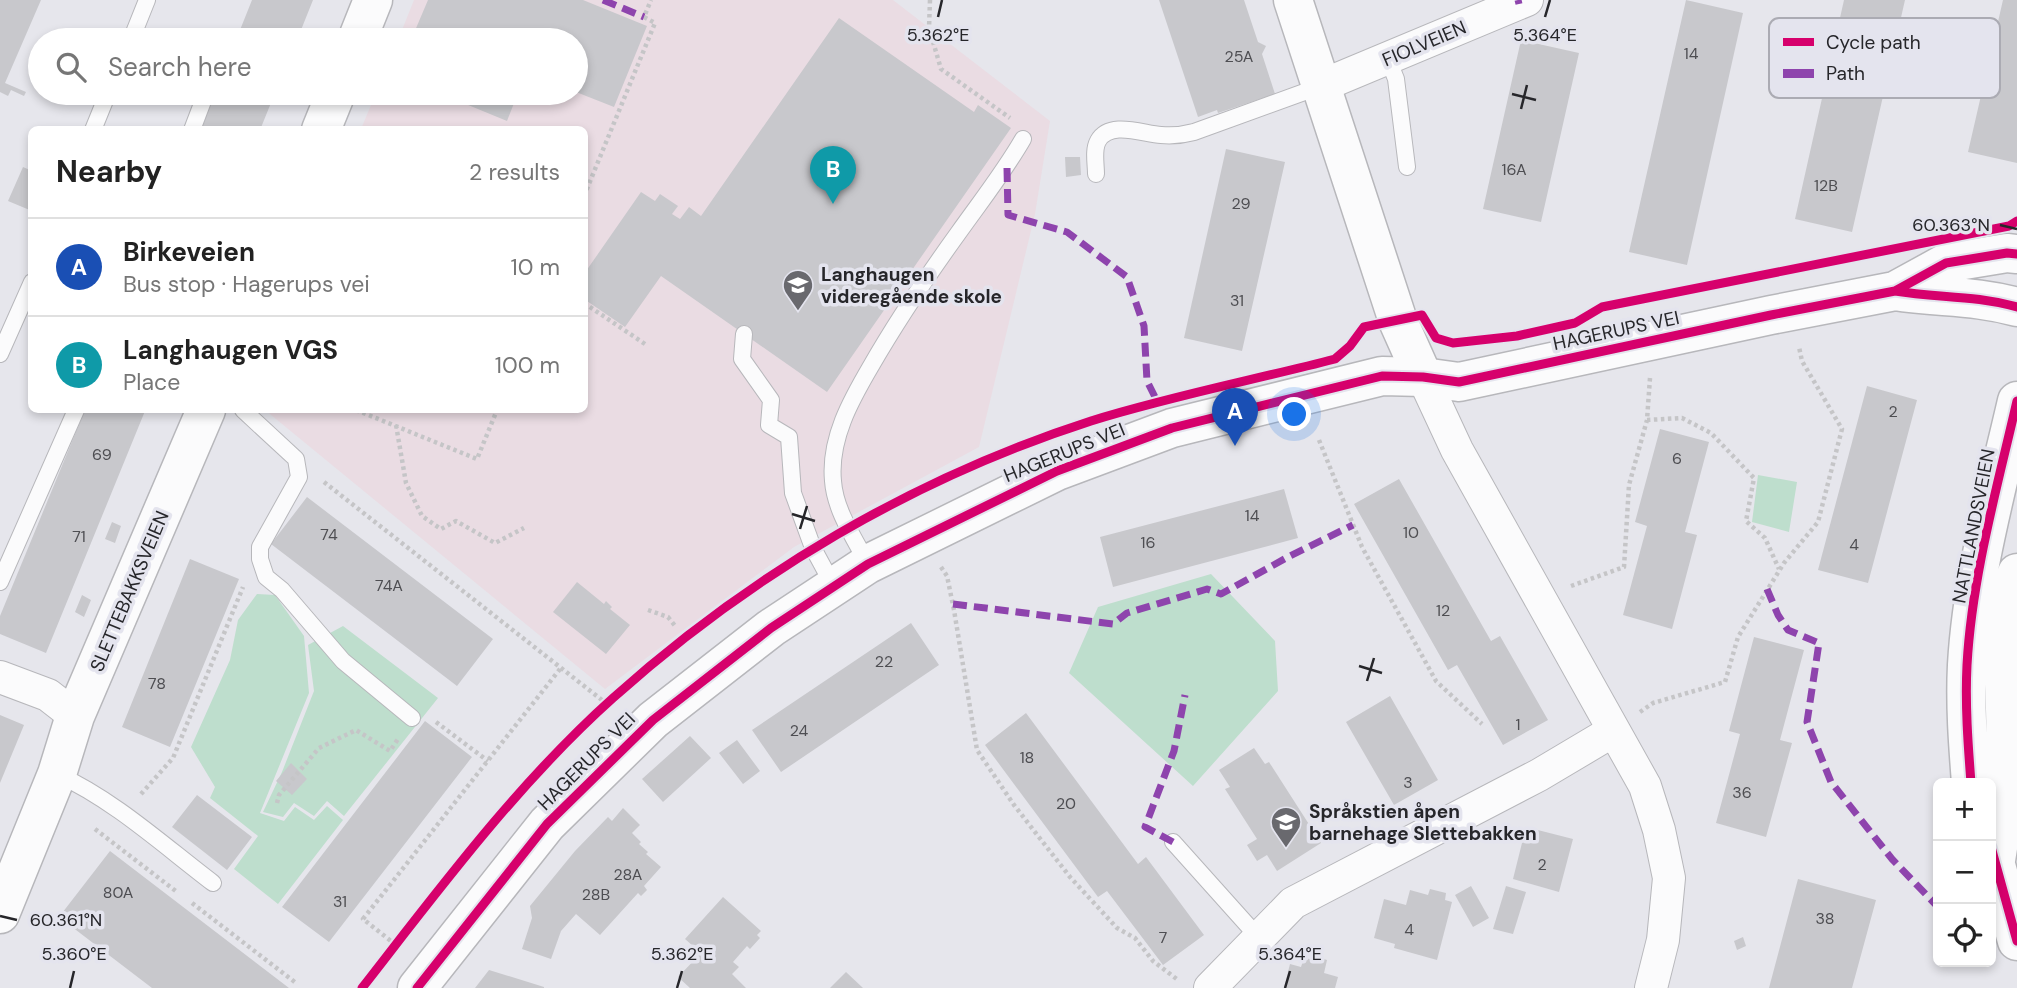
<!DOCTYPE html>
<meta charset="utf-8">
<style>
:root{--surface:#fff;--page:#f6f6f6;--text:#222;--muted:#767676;--line:#e0e0e0;--accent:#69696e}
body{margin:0;font-family:"DM Sans",sans-serif;background:var(--page);color:var(--text)}
.controls{position:absolute;right:21px;bottom:21px;display:grid;overflow:hidden;border-radius:10px;box-shadow:0 4px 10px #0003}
.controls button{width:63px;height:63px;display:grid;place-items:center;padding:0;border:0;border-bottom:2px solid var(--line);background:var(--surface);color:var(--text);font:35px sans-serif}
.you{position:absolute;left:1295px;top:415px;width:24px;height:24px;margin:-18px;border:5px solid #fff;border-radius:50%;background:#1a73e8;box-shadow:0 0 0 10px #1a73e833}
.badge{display:grid;place-items:center;width:46px;height:46px;border-radius:50%;background:var(--accent);color:#fff;font-size:23px;font-weight:700}
.pin{position:absolute;translate:-50% -58px;filter:drop-shadow(0 2px 4px #0008)}
.pin::after{content:'';position:absolute;top:37px;width:24px;height:21px;background:inherit;clip-path:polygon(0 0,100% 0,50% 100%)}
.list{margin:0;padding:0;list-style:none}
h2{display:flex;justify-content:space-between;align-items:center;height:91px;margin:0;padding:0 28px;font-size:30px}
h2 small{font-size:23px;font-weight:400;color:var(--muted)}
.list li{display:grid;grid-template-columns:46px 1fr auto;gap:21px;align-items:center;box-sizing:border-box;height:98px;padding:0 28px;border-top:2px solid var(--line)}
.list b{display:block;font-size:26px;white-space:nowrap}
.list p{margin:0;font-size:23px;white-space:nowrap;color:var(--muted)}
.list em{font-size:23px;font-style:normal;color:var(--muted)}
.icon{flex:none;width:38px;height:38px;fill:none;stroke:currentColor;stroke-width:2;stroke-linecap:round;stroke-linejoin:round}
.map{position:relative;flex:none;width:2017px;height:988px;overflow:hidden}
.search{position:absolute;background:var(--surface);box-shadow:0 4px 10px #0003;left:28px;top:28px;width:560px;height:77px;display:flex;align-items:center;gap:18px;box-sizing:border-box;padding:0 24px;border-radius:38px;color:var(--muted);font-size:26px}
.panel{position:absolute;background:var(--surface);box-shadow:0 4px 10px #0003;left:28px;top:126px;width:560px;height:287px;border-radius:10px}
.map>svg:first-child{display:block}
</style>
<div class="map">
<svg width="2017" height="988" viewBox="0 0 2017 988">
<rect width="100%" height="100%" fill="#e6e6ec"/>
<path fill="#eadce3" d="M414,0h479l157,121 -15,93 -56,233 -185,100 -189,142 -340,-279h319v-280l-223,-1 15,-36h200v-53h-178z"/>
<path fill="#bedecd" d="M1758,475l39,7 -8,50 -37,-10z
M1211,574l64,67 3,50 -85,95 -124,-113 29,-66z
M257,594l18,1 29,41 5,57 -49,120 24,8 11,-14 19,13 13,-14 16,14 -65,84 -44,-35 24,-33 -48,-38 5,-11 -24,-40 39,-87 8,-40z
M343,626l95,72 -94,118 -17,-15 -13,15 -20,-13 -11,14 -20,-5 19,-40 32,-81 -6,-46z"/>
<path fill="#c8c8cc" d="M0,0h41l-36,83 21,9 -2,4 -13,-6 -3,6 -8,-4z
M252,0h61l-16,40h-61z
M428,0h155l64,26 -33,81 -38,-15v-52h-165z
M1159,0h85l14,42 8,4 -4,8 13,40 -57,19 -1,-3 -19,7z
M1686,0l57,13 -56,252 -58,-13z
M1844,0h61l-53,232 -57,-13z
M2003,0h14v163l-49,-11z
M839,18l135,94 4,-7 33,23 -184,264 -166,-116 -36,51 -41,-28v-25l57,-82 14,9 5,-7 18,12 -6,8 8,5 9,-12 12,9z
M1521,40l58,13 -38,169 -58,-13z
M214,93h61l-15,37h-61z
M439,93h79l-11,28z
M1226,149l59,13 -43,189 -58,-13z
M1065,157h15l1,18 -15,2z
M23,167l9,4v40l-24,-10z
M1867,386l50,14 -49,183 -50,-13z
M85,410l60,1 -99,242 -46,-19v-18z
M1660,429l49,13 -24,90 12,3 -25,94 -49,-14 24,-89 -12,-4z
M1399,479l92,162 9,-5 48,84 -45,25 -46,-80 -9,5 -94,-166z
M1284,489l14,49 -185,49 -13,-50z
M307,497l186,142 -36,47 -186,-142z
M112,522l9,4 -6,17 -10,-4z
M190,559l49,20 -69,168 -48,-20z
M577,582l27,22 2,-3 6,6 -2,2 20,16 -24,29 -53,-42z
M82,595l9,5 -7,17 -9,-5z
M911,623l28,42 -158,107 -29,-42z
M1754,637l50,13 -24,90 12,3 -26,94 -50,-14 24,-89 -11,-3z
M1390,696l48,84 -44,25 -48,-83z
M1026,713l112,151 8,-7 58,78 -41,30 -56,-74 -9,6 -113,-152z
M0,715l24,10 -24,58z
M425,721l47,36 -143,185 -47,-35z
M690,736l21,22 -48,44 -21,-23z
M737,740l23,31 -17,13 -24,-31z
M1254,748l11,16 4,-2 52,81 -44,28 -10,-16 -10,6 -10,-16 10,-6 -32,-50 5,-2 -11,-17z
M291,763l16,16 -15,16 -16,-14z
M197,795l55,42 -25,33 -55,-43z
M623,808l17,17 -8,8 9,9 -2,2 9,8 -2,2 15,13 -17,19 3,4 -6,6 -3,-3 -38,42 -24,-21 -15,17 -10,28 -29,-10 10,-31 -2,-12 45,-55 33,-34 4,4z
M1526,827l47,12 -14,53 -46,-13z
M110,851l179,137h-137l-93,-71z
M1798,879l78,21 -24,88h-83z
M1471,886l18,32 -16,9 -18,-32z
M1506,886l20,6 -13,42 -20,-5z
M1430,889l16,4 -1,7 7,2 -15,58 -43,-12 1,-4 -21,-6 10,-39 22,6 4,-15 18,5z
M723,897l38,34 -4,4 3,3 -10,11 -3,-3 -14,16 6,5 -7,7 14,14h-56l-12,-11 23,-24 -16,-14z
M1743,937l3,9 -9,4 -3,-9z
M1311,955l16,5 -3,13 14,4 -3,11h-51l6,-24 11,3 3,-9 6,1z
M489,970l55,17v1h-69z
M846,972l17,16h-33z"/>
<g fill="none" stroke-linecap="round" stroke-linejoin="round">
<g stroke="#b7b7bb" stroke-width="18">
<path id="service" d="M131,40l16,-40
M1388,59l8,20 11,88
M93,130l15,-37
M192,130l11,-29
M1096,174c0,-10 -3,-24 2,-33 12,-21 45,-7 63,-6 11,1 22,0 33,-3l127,-46
M744,334l-2,25 29,41 -2,25 20,12 4,56 20,55 20,37
M0,354l32,-72
M243,410l53,49 3,18 -39,70v12l6,18 16,13 61,71 69,57
M868,564c-14,-26 -33,-54 -35,-83 -4,-42 18,-81 38,-115 27,-47 57,-91 88,-134 22,-31 45,-60 64,-93
M0,582l76,-172
M57,774c57,26 106,71 156,109
M1173,842l86,96"/>
</g>
<g stroke="#b7b7bb" stroke-width="34">
<path id="minor" d="M1321,86l206,-86
M1423,377l34,73 188,336 14,44 10,48 -6,62 -12,48
M0,677l48,18 27,21
M1210,988l83,-85 246,-128 74,-44"/>
</g>
<g stroke="#b7b7bb" stroke-width="41">
<path id="tertiary" d="M1293,0l105,321 25,56
M357,40l16,-40
M321,130l15,-37
M0,914l57,-140 18,-58 131,-306"/>
</g>
<g stroke="#b7b7bb" stroke-width="41">
<path id="secondary" d="M1895,291c43,7 79,4 122,16
M417,988l130,-164 106,-104 118,-92 97,-64 189,-93 115,-43 210,-52 41,1 36,5 312,-67 124,-24 51,-28 61,-10 10,1"/>
</g>
<g stroke="#b7b7bb" stroke-width="41">
<path id="primary" d="M1971,783c-3,-39 -6,-78 -4,-118 5,-89 30,-177 50,-264
M1991,847l26,94
M1996,860l11,-68 -3,-126 5,-52 8,-41"/>
</g>
<path stroke="#c5c5c7" stroke-width="4.5" stroke-dasharray="3.5 3.5" stroke-linecap="butt" d="M930,0l-1,28 12,41 69,49
M584,196l71,-173 -11,-6 7,-17
M584,303l61,41
M1650,378l-3,42 35,-2 29,15 43,45 -8,43 19,17 14,31
M356,410l121,49 20,-49
M396,425l10,58 16,33 19,13 15,-8 39,22 29,-15
M1319,440l43,107 74,134 46,43
M324,482l283,222
M941,567l6,9 7,34 23,140 37,55 56,72 47,51 18,10 18,23 25,19
M1571,586l53,-19 5,-82 18,-65
M648,610l20,7 8,10
M1640,712l13,-9 72,-21 13,-45 46,-74 34,-41 24,-93 -40,-68 -3,-14
M436,722l52,39
M141,794l32,-36 70,-171
M277,803l2,-8 40,-47 37,-18 34,21 8,-12
M95,829l82,63
M192,903l104,80
M396,945l-33,-26 197,-250"/>
<use href="#service" stroke="#fbfbfc" stroke-width="16"/>
<use href="#minor" stroke="#fbfbfc" stroke-width="32"/>
<use href="#tertiary" stroke="#fbfbfc" stroke-width="38"/>
<use href="#secondary" stroke="#fbfbfc" stroke-width="38"/>
<use href="#primary" stroke="#fbfbfc" stroke-width="38"/>
<path stroke="#8e44ad" stroke-width="7" stroke-dasharray="14 7" stroke-linecap="butt" d="M603,0l41,17
M1518,0l1,4
M1007,168l1,47 59,17 60,45 17,49 3,55 11,22
M1767,589l11,26 10,15 31,13 -12,79 24,60 61,77 46,48
M953,604l160,20 14,-11 80,-24 14,5 67,-37 65,-32
M1173,842l-28,-15 29,-76 11,-56"/>
<g stroke="#e4e4ee" stroke-width="13">
<path id="cycleway" d="M1895,291c43,7 79,4 122,16
M1971,783c-3,-39 -6,-78 -4,-118 5,-89 30,-177 50,-264
M1991,847l26,94
M362,988c78,-100 156,-205 251,-290 138,-124 301,-220 478,-277 80,-25 163,-41 244,-62l15,-13 14,-19 58,-12 14,23 17,5 64,-7 58,-13 27,-16 407,-81 8,-5
M417,988l130,-164 106,-104 118,-92 97,-64 189,-93 115,-43 210,-52 41,1 36,5 312,-67 124,-24 51,-28 61,-10 10,1"/>
</g>
<use href="#cycleway" stroke="#d6006c" stroke-width="9"/>
</g>
<path fill="none" stroke="#26262a" stroke-width="2.5" d="M938,17l4,-17M1545,17l5,-17M1512,94l24,6M1521,109l6,-24M2000,225l17,4M792,514l23,7M800,529l7,-23M1359,666l23,7M1367,681l7,-23M0,916l17,4M70,988l4,-17M677,988l5,-17M1285,988l5,-17"/>
<defs>
<g id="school-pin" transform="scale(1.575)"><path d="M0 17L-7.5 6A9.5 9.5 0 1 1 7.5 6Z" fill="#69696e" stroke="#e4e4ee"/><path d="M0-5L7-2L0 1L-7-2ZM-4 1L0 2.5L4 1V4Q0 6-4 4Z" fill="#fff"/></g>
</defs>
<g fill-rule="evenodd">
<use href="#school-pin" x="798" y="285"/>
<use href="#school-pin" x="1286" y="822"/>
</g>
<g text-anchor="middle" stroke-width="7" stroke-linejoin="round" paint-order="stroke">
<g font-size="16" fill="#4e4e52">
<text x="1691" y="59">14</text>
<text x="1239" y="62">25A</text>
<text x="1514" y="175">16A</text>
<text x="1826" y="191">12B</text>
<text x="1241" y="209">29</text>
<text x="1237" y="306">31</text>
<text x="1893" y="417">2</text>
<text x="102" y="460">69</text>
<text x="1677" y="464">6</text>
<text x="1252" y="521">14</text>
<text x="1411" y="538">10</text>
<text x="329" y="540">74</text>
<text x="79" y="542">71</text>
<text x="1148" y="548">16</text>
<text x="1854" y="550">4</text>
<text x="389" y="591">74A</text>
<text x="1443" y="616">12</text>
<text x="884" y="667">22</text>
<text x="157" y="689">78</text>
<text x="1518" y="730">1</text>
<text x="799" y="736">24</text>
<text x="1027" y="763">18</text>
<text x="1408" y="788">3</text>
<text x="1742" y="798">36</text>
<text x="1066" y="809">20</text>
<text x="1542" y="870">2</text>
<text x="628" y="880">28A</text>
<text x="118" y="898">80A</text>
<text x="596" y="900">28B</text>
<text x="340" y="907">31</text>
<text x="1825" y="924">38</text>
<text x="1409" y="935">4</text>
<text x="1163" y="943">7</text>
</g>
<g font-size="19" fill="#26262a" stroke="#e4e4ee">
<text transform="translate(1424 43) rotate(-23)" y="7">FIOLVEIEN</text>
<text transform="translate(1616 330) rotate(-12)" y="7">HAGERUPS VEI</text>
<text transform="translate(1064 452) rotate(-22)" y="7">HAGERUPS VEI</text>
<text transform="translate(1973 526) rotate(-79)" y="7">NATTLANDSVEIEN</text>
<text transform="translate(129 591) rotate(-67)" y="7">SLETTEBAKKSVEIEN</text>
<text transform="translate(586 761) rotate(-45)" y="7">HAGERUPS VEI</text>
</g>
<g font-size="19" font-weight="bold" fill="#26262a" stroke="#e4e4ee" text-anchor="start">
<text x="821" y="281">Langhaugen<tspan x="821" dy="22">videregående skole</tspan></text>
<text x="1309" y="818">Språkstien åpen<tspan x="1309" dy="22">barnehage Slettebakken</tspan></text>
</g>
</g>
<rect x="1769" y="18" width="231" height="80" rx="10" fill="#e4e4ee" stroke="#ababb3" stroke-width="2"/>
<rect x="1783" y="38" width="31" height="8" fill="#d6006c"/>
<rect x="1783" y="69" width="31" height="9" fill="#8e44ad"/>
<g font-size="19" fill="#26262a">
<text x="1826" y="49">Cycle path</text>
<text x="1826" y="80">Path</text>
</g>
<g font-size="18" text-anchor="middle" fill="#26262a" stroke="#e4e4ee" stroke-width="7" stroke-linejoin="round" paint-order="stroke">
<text x="938" y="41">5.362°E</text>
<text x="1545" y="41">5.364°E</text>
<text x="1951" y="231">60.363°N</text>
<text x="66" y="926">60.361°N</text>
<text x="74" y="960">5.360°E</text>
<text x="682" y="960">5.362°E</text>
<text x="1290" y="960">5.364°E</text>
</g>
</svg>
<div class="controls">
<button>+</button>
<button>−</button>
<button><svg class="icon" aria-label="locate" viewBox="0 0 24 24"><circle cx="12" cy="12" r="6"/><path d="M12 2v4M12 18v4M2 12h4M18 12h4"/></svg></button>
</div>
<div class="you"></div>
<div class="pin badge" style="left:1235px;top:446px;background:#1a4fb4">A</div>
<div class="pin badge" style="left:833px;top:204px;background:#0f9aa8">B</div>
<div class="search"><svg class="icon" aria-label="search" viewBox="0 0 24 24"><circle cx="10" cy="10" r="6"/><path d="M15 15l6 6"/></svg>Search here</div>
<section class="panel">
<h2>Nearby<small>2 results</small></h2>
<ul class="list">
<li><span class="badge" style="background:#1a4fb4">A</span><div><b>Birkeveien</b><p>Bus stop · Hagerups vei</p></div><em>10 m</em></li>
<li><span class="badge" style="background:#0f9aa8">B</span><div><b>Langhaugen VGS</b><p>Place</p></div><em>100 m</em></li>
</ul>
</section>
</div>
